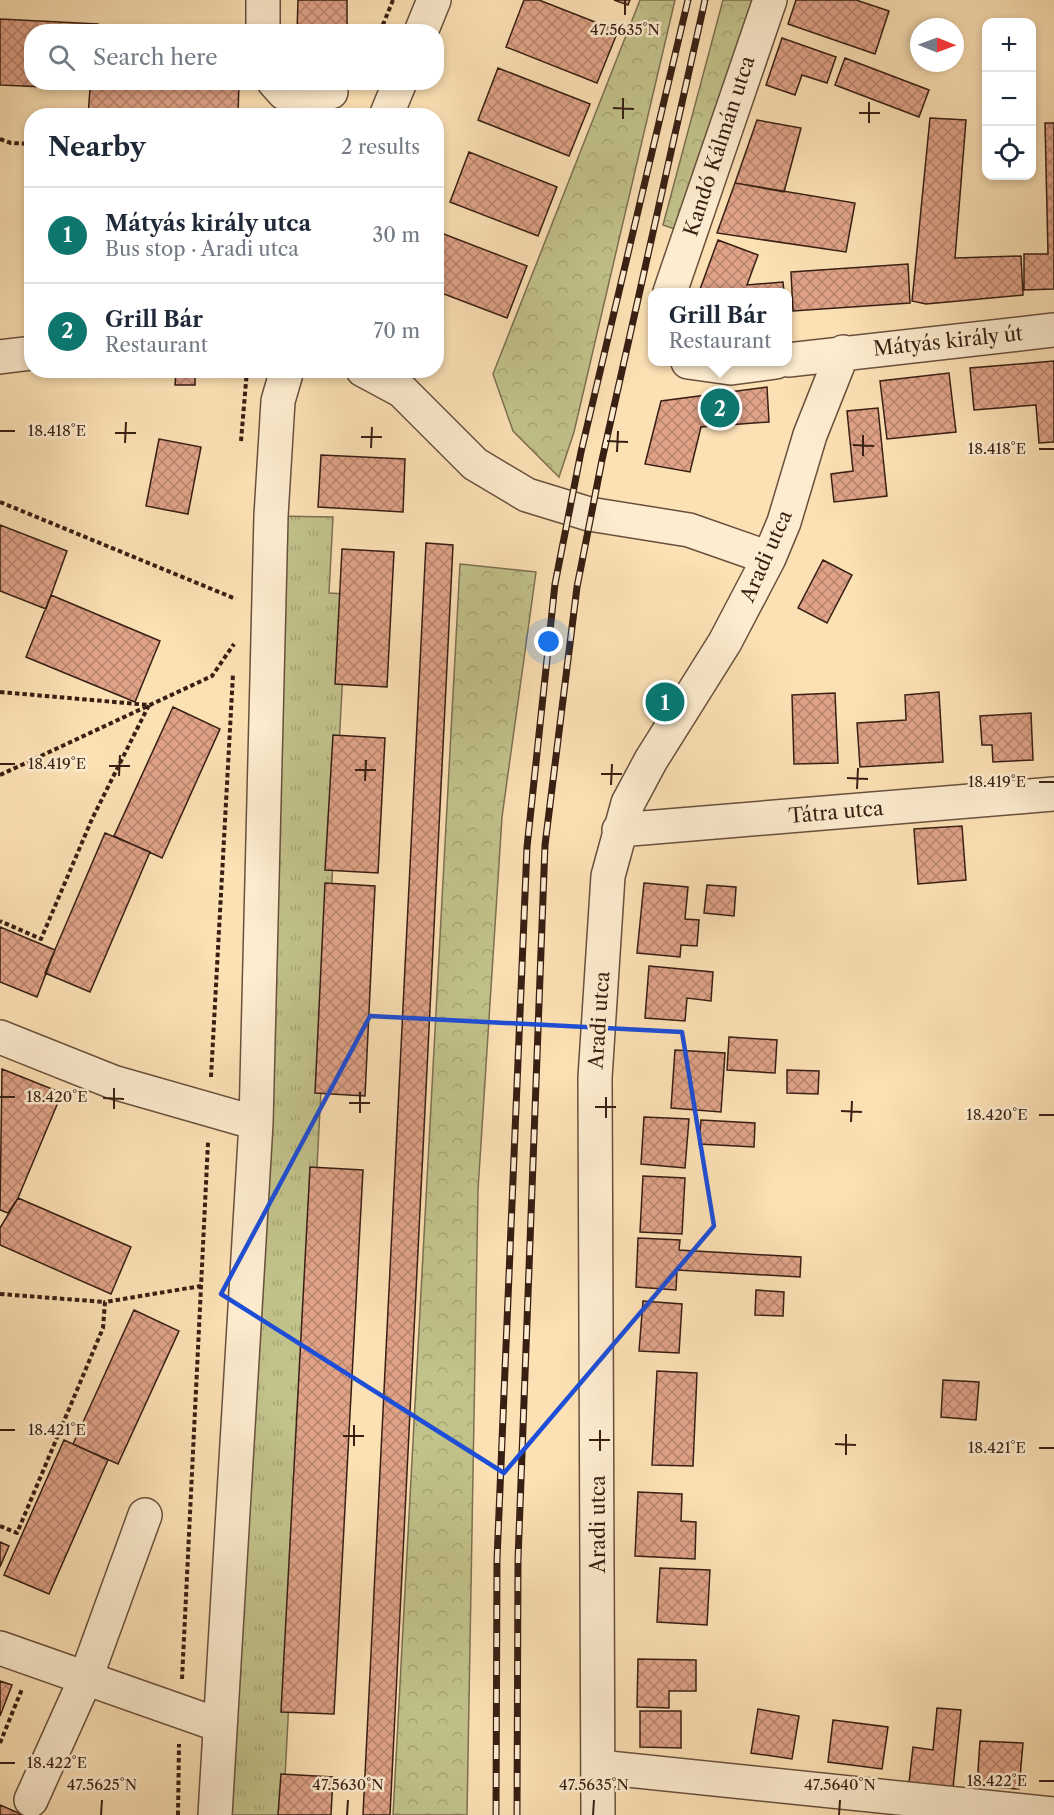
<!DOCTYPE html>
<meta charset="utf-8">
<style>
:root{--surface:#fff;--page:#f6f6f7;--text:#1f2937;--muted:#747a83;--line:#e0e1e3;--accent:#0f766e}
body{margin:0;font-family:"Libre Caslon Text",serif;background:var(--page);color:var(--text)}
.controls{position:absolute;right:18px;top:18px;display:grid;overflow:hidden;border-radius:12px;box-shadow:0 3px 9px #0003}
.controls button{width:54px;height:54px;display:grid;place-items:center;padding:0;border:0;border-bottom:2px solid var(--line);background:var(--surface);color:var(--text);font:30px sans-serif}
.compass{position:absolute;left:910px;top:18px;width:54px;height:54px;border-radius:50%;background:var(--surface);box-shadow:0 3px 9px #0003;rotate:91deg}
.you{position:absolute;left:549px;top:642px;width:21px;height:21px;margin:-15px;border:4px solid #fff;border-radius:50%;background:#1a73e8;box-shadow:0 0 0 9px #1a73e833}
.badge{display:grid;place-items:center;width:39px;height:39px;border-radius:50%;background:var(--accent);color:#fff;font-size:20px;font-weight:700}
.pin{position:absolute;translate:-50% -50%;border:3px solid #fff;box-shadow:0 2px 6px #0006}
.popup{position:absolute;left:648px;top:288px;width:144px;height:78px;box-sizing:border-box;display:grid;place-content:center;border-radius:12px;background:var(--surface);filter:drop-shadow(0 2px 4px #0005);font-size:20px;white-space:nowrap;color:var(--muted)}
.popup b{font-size:22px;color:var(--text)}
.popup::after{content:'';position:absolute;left:50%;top:100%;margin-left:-12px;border:12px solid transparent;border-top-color:var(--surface)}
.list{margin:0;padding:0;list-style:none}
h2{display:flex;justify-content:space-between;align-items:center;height:78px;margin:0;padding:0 24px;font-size:26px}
h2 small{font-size:20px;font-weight:400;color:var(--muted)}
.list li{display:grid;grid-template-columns:39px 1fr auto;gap:18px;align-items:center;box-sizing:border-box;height:96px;padding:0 24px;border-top:2px solid var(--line)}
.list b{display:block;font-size:22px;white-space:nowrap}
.list p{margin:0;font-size:20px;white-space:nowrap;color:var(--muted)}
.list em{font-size:20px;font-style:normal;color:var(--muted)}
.icon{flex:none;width:33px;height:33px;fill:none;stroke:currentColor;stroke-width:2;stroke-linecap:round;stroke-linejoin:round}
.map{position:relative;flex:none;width:1054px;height:1815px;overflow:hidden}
.search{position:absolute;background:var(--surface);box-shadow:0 3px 9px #0003;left:24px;top:24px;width:420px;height:66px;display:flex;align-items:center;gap:15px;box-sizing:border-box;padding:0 21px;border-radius:24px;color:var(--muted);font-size:22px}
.panel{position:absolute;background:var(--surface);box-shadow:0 3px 9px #0003;left:24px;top:108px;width:420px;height:270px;border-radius:24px}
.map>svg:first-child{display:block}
</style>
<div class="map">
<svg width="1054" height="1815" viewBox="0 0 1054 1815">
<defs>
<pattern id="grass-tufts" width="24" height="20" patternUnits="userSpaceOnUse" patternTransform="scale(1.5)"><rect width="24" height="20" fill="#c2c28b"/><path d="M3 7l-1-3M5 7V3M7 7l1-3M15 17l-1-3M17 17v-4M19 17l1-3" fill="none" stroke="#a7a677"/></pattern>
<pattern id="forest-crowns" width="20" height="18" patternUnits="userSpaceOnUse" patternTransform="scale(1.5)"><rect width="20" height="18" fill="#c2c28b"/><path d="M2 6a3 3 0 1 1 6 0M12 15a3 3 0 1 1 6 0" fill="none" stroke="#a7a677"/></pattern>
<pattern id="building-cross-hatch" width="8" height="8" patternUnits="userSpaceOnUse" patternTransform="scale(1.5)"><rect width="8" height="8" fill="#e0a388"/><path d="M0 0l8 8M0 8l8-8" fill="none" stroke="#b7846e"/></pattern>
</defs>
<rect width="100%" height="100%" fill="#fce1b5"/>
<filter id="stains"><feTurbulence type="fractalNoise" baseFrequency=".00333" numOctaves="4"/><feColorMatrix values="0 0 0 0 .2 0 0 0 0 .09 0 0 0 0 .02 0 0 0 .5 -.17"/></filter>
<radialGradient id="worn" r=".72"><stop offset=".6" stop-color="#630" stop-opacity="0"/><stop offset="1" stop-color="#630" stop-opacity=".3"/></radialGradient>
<path fill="url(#grass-tufts)" stroke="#7d704f" stroke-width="1.5" d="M271,516l62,1 -4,76 18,1 -64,1221h-71z"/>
<path fill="url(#forest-crowns)" stroke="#7d704f" stroke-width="1.5" d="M640,0h35l-101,432 -15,45 -46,-46 -20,-57z
M723,0h32l-80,229 -12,-4z
M460,564l76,8 -34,245 -24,373 -11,625h-74z"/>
<path fill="url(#building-cross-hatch)" stroke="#381f13" stroke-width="1.5" d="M298,0h49v32h-50z
M524,0h15l79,31 -21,52 -91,-36z
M614,0h16l-2,5z
M796,0h60l33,11 -14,43 -87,-30z
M0,19l98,5v8h-66v50h207l-1,34h-150l2,-27 -90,-4z
M782,38l54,19 -9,26 -25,-8 -7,20 -29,-10z
M845,58l84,32 -10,27 -84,-32z
M498,68l92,36 -21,52 -91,-36z
M930,118l36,2 -11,138 66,-2 2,39 -97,9 -14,-3z
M757,120l44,8 -17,64 -49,-9z
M1045,123h9v166l-30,1v-36h24z
M469,152l88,35 -19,49 -88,-34z
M735,183l120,20 -9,49 -129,-19z
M436,231l91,35 -20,52 -71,-27z
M718,240l40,15 -11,30 36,-3 1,10h-85z
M908,264l2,39 -117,8 -2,-39z
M1054,361v81l-15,1 -3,-38 -62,5 -4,-42z
M176,372l19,1v12h-20z
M949,373l7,59 -69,7 -7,-58z
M767,387l2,35 -68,5 -11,45 -45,-8 16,-63z
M878,408l9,88 -53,6 -3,-28 22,-3 -6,-60z
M159,439l42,8 -13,67 -42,-8z
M321,455l84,4 -2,53 -85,-5z
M0,525l67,26 -21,58 -46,-18z
M426,543l27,2 -63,1270h-27z
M342,549l52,3 -7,135 -52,-3z
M823,560l29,15 -25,48 -29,-15z
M51,595l109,46 -25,61 -109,-45z
M939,692l4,70 -83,5 -3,-44 49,-3 -1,-25z
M835,693l3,70 -44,1 -2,-69z
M173,707l47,22 -58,129 -48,-22z
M1031,713l2,47 -40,2 -1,-17h-10l-2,-29z
M333,735l52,3 -7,135 -53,-3z
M962,826l4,54 -48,4 -4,-55z
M105,833l45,19 -60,140 -45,-19z
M325,883l50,3 -10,210 -50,-3z
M644,883l44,4 -3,32 14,1 -2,26 -16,-1 -1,12 -43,-4z
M707,885l29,2 -2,29 -30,-3z
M0,927l55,23 -18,47 -37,-15z
M649,966l64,6 -2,29 -24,-3 -2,23 -40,-3z
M729,1037l48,3 -2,33 -48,-3z
M675,1050l50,3 -4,59 -50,-4z
M2,1069l60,24 -44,105 -10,15 -8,-3z
M787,1070l32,1 -1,23 -31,-1z
M644,1117l45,2 -4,49 -44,-4z
M701,1120l54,3 -1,24 -55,-3z
M310,1167l53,3 -29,544 -53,-2z
M643,1176l42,2 -3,56 -42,-2z
M18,1198l113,49 -20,47 -111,-49v-17z
M638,1238l42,2 -1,10 122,7 -1,20 -123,-7 -1,20 -40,-3z
M756,1290l28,2 -1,24 -28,-1z
M643,1301l39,3 -3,49 -40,-2z
M134,1310l45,21 -61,133 -45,-20z
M657,1371l40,2 -4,93 -41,-1z
M943,1380l36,2 -3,38 -35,-3z
M64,1440l44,20 -59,134 -45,-19z
M638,1492l44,2 -1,27 15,1 -1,37 -60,-3z
M0,1542l9,4 -9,21z
M660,1568l50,2 -3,55 -50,-3z
M638,1659l58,1v31h-27v17l-32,-1z
M0,1681l12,4 -12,31z
M937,1708l24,2 -8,78 -44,-5 4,-36 20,3z
M758,1709l41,7 -7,43 -41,-6z
M640,1711h41v37l-41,-1z
M833,1720l55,7 -6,42 -54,-7z
M980,1741l43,2 -4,46 -42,-3z
M281,1774l52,3 -2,38h-53z
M0,1805l23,10h-23z"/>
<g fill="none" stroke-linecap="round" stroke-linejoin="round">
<g stroke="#69503c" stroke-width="36">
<path id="minor" d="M263,0v32
M421,32l13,-32
M274,82l10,11 47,-1
M386,116l14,-34
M670,292l100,-292
M0,357l32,-4
M788,360l266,-30
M688,362l43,6 45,-6
M363,370l39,21 73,73 52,31 62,19 100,16 80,28
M619,830l435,-36
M0,1037l113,45 143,41
M0,1648l219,77
M599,1767l455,47
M31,1800l54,-120 60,-165
M215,1815l41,-692 15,-607 7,-115 9,-31
M598,1815l-3,-737 13,-202 20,-73 23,-43 74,-118 44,-84 15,-36 26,-87 33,-83"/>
</g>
<path stroke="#381f13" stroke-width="4" stroke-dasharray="4.5 3" stroke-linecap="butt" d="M380,32l13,-32
M0,139l11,4 21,1
M241,441l6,-71
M0,502l236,97
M0,692l149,13 -57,114 -51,120 -41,-18
M0,775l212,-99 22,-32
M211,1077l22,-403
M0,1294l105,8
M0,1526l17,7 86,-205 2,-26 96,-16
M182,1679l26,-537
M0,1743l22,-54
M178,1815l1,-71"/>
<use href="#minor" stroke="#fdeccf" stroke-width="33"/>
<g stroke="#381f13" stroke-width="7">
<path id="rail" d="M496,1815l1,-255 30,-713 28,-263 26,-132 107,-452
M517,1815l1,-255 27,-715 32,-258 25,-127 103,-460"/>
</g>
<use href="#rail" stroke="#fdeccf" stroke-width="4.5" stroke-dasharray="14" stroke-linecap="butt"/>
</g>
<path fill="none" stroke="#1d4ed8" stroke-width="4.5" stroke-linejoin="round" d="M370,1016l312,16 32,194 -210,247 -283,-179z"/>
<path fill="none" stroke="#381f13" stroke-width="2" d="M625,15v-15M613,108l21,1M859,113h21M623,119v-21M869,123v-21M0,431h15M115,433h21M361,437h21M607,441l21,1M125,443l1,-21M853,445l21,1M371,448l1,-21M1039,449h15M617,452l1,-21M863,456v-21M0,764h15M109,766h21M355,770h21M601,774h21M119,776l1,-21M847,778l21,1M365,781l1,-21M1039,782h15M611,785l1,-21M857,789l1,-21M0,1097h15M103,1098l21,1M349,1103h21M595,1107h21M114,1109v-21M841,1111l21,1M360,1113v-21M1039,1115h15M606,1118v-21M851,1122l1,-21M0,1430h15M343,1436h21M589,1440h21M835,1444l21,1M354,1446v-21M1039,1448h15M600,1451v-21M846,1455v-21M0,1763h15M1039,1781h15M101,1815l1,-15M347,1815l1,-15M593,1815l1,-15M839,1815l1,-15"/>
<g text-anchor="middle" stroke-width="5" stroke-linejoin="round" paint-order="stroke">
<g font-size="20" fill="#381f13" stroke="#fdeccf">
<text transform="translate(719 146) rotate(-72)" y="7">Kandó Kálmán utca</text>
<text transform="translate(948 341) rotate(-6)" y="7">Mátyás király út</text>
<text transform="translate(766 556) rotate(-66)" y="7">Aradi utca</text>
<text transform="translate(836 812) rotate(-5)" y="7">Tátra utca</text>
<text transform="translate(599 1020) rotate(-86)" y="7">Aradi utca</text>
<text transform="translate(598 1524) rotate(-90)" y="7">Aradi utca</text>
</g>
</g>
<g font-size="15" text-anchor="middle" fill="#381f13" stroke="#fdeccf" stroke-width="5" stroke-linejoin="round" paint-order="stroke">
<text x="625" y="35">47.5635°N</text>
<text x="57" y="436">18.418°E</text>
<text x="997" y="454">18.418°E</text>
<text x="57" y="769">18.419°E</text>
<text x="997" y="787">18.419°E</text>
<text x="57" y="1102">18.420°E</text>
<text x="997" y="1120">18.420°E</text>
<text x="57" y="1435">18.421°E</text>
<text x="997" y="1453">18.421°E</text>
<text x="57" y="1768">18.422°E</text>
<text x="997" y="1786">18.422°E</text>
<text x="102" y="1790">47.5625°N</text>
<text x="348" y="1790">47.5630°N</text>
<text x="594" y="1790">47.5635°N</text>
<text x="840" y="1790">47.5640°N</text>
</g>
<rect width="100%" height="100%" filter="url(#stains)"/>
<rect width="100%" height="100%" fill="url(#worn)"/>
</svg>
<div class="controls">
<button>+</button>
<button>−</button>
<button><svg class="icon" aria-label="locate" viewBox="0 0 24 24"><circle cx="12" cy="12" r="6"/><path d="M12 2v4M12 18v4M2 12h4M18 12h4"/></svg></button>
</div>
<svg class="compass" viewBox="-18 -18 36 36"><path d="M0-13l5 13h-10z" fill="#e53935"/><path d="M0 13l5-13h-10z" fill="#747a83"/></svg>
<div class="you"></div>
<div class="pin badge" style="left:665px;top:702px">1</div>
<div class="pin badge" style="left:720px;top:408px">2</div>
<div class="popup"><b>Grill Bár</b>Restaurant</div>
<div class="search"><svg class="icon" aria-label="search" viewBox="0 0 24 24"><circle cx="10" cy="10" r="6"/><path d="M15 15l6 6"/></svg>Search here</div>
<section class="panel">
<h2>Nearby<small>2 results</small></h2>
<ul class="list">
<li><span class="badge">1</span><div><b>Mátyás király utca</b><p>Bus stop · Aradi utca</p></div><em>30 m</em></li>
<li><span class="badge">2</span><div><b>Grill Bár</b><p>Restaurant</p></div><em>70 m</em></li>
</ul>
</section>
</div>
